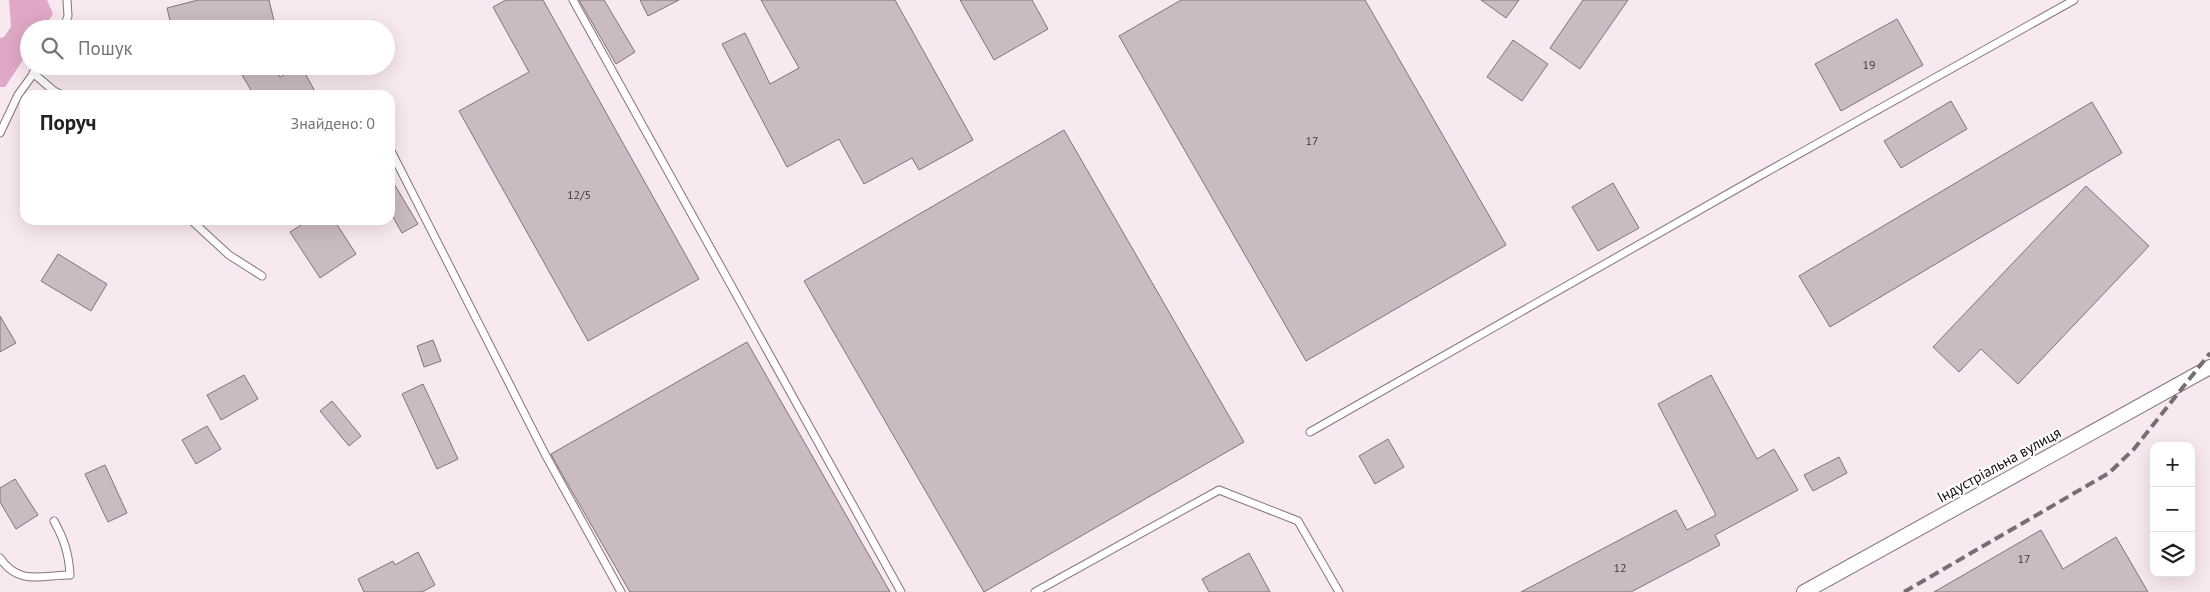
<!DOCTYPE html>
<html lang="uk">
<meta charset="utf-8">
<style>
:root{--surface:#fff;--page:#f2f2f2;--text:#202124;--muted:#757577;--line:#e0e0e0}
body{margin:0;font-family:"PT Sans",sans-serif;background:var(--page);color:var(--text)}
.controls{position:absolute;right:15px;bottom:15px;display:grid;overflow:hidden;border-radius:10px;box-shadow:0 5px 20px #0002}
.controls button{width:45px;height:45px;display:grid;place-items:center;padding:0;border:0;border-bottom:1px solid var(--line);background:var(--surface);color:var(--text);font:25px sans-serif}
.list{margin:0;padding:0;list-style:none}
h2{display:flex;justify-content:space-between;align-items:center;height:65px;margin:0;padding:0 20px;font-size:21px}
h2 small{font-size:16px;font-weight:400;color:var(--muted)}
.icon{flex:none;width:28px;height:28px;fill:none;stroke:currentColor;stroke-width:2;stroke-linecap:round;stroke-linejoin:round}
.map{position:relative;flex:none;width:2210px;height:592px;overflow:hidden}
.search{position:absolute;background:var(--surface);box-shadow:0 5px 20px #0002;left:20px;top:20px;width:375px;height:55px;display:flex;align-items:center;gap:12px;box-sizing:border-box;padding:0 18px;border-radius:28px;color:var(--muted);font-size:19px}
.panel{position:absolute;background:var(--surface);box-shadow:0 5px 20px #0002;left:20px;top:90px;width:375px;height:135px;border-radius:15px}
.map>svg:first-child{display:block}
</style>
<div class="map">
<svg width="2210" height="592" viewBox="0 0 2210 592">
<rect width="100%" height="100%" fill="#f8e8f0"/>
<path fill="#dfa8c6" d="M9,0h38l6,14 -10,15h-14v22l-24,36h-5v-49l4,-1 7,-10z"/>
<path fill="#cabbc2" stroke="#81737a" d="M198,0h71l7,29h-104l-5,-21z
M506,0h37l156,279 -111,62 -129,-230 70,-39 -36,-65z
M579,0h25l31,52 -19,12z
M640,0h39l-31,16z
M761,0h134l78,140 -54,30 -7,-12 -48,26 -25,-45 -52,28 -65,-123 23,-11 25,51 29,-16z
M960,0h72l16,29 -54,31z
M1181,0h184l141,245 -200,116 -187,-325z
M1481,0h38l-13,18z
M1583,0h45l-48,69 -30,-21z
M1897,19l26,46 -82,46 -26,-47z
M1513,40l35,24 -26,37 -35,-24z
M257,66h17l6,11 21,-11 16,29h-63l-12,-20z
M1951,101l16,28 -66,39 -17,-27z
M2092,102l30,51 -292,174 -31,-51z
M1064,130l180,312 -260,150 -180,-311z
M390,177l28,47 -16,9 -12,-21z
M1613,183l26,45 -41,23 -26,-44z
M2086,186l63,60 -131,138 -37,-35 -22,23 -26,-25z
M309,220h25l22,34 -36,24 -30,-46z
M58,254l49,30 -16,27 -50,-30z
M0,316l16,27 -16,9z
M433,340l8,21 -17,6 -7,-21z
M747,342l143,250h-260l-71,-123 -8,-15z
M244,375l14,24 -37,21 -14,-25z
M1711,375l46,84 17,-10 24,41 -83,45 5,10 -89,47h-110l155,-82 11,20 29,-15 -58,-111z
M423,384l35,75 -21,10 -35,-75z
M332,401l29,35 -12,10 -29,-35z
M207,426l14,23 -25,15 -14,-24z
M1388,439l16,28 -29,17 -16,-28z
M1839,457l8,16 -34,18 -9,-16z
M105,465l22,48 -19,9 -23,-48z
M15,479l23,36 -22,14 -16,-27v-14z
M2041,530l22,39 53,-32 32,55h-214z
M418,552l17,33 -13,7h-58l-6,-13 35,-18 2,4z
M1249,553l21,39h-61l-7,-13z"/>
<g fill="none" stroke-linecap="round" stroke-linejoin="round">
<g stroke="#83757c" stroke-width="9">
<path id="lane" d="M573,0l328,592
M63,29l5,-13 -1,-16
M33,73l21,18 9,4
M0,133l18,-38 21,-29
M390,149l155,305 76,138
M191,220l38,35 33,21
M1310,432l444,-253 320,-179
M0,558c19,28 42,17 70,17 -1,-21 -6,-36 -16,-54
M1035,592l184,-102 79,31 41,71"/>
</g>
<g stroke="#83757c" stroke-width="16">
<path id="street" d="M1804,592l406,-225"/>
</g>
<use href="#lane" stroke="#fff" stroke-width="7"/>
<use href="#street" stroke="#fff" stroke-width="14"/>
<path stroke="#776e73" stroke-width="4" stroke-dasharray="10 5" stroke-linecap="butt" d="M1904,592l205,-119 25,-24 76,-96"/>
</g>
<g text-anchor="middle" stroke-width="4" stroke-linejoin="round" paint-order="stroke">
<g font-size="12" fill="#41393d">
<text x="1869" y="69">19</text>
<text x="1312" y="145">17</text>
<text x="579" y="199">12/5</text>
<text x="2024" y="563">17</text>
<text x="1620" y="572">12</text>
</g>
<g font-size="15" fill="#130e11" stroke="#fff">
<text transform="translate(1999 465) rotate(-29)" y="5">Індустріальна вулиця</text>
</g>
</g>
</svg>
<div class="controls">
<button>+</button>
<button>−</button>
<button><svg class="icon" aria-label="layers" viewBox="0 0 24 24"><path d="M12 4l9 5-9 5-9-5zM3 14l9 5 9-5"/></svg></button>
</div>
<div class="search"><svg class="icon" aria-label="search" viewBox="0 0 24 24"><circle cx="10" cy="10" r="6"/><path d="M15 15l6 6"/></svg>Пошук</div>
<section class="panel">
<h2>Поруч<small>Знайдено: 0</small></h2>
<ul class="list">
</ul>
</section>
</div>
